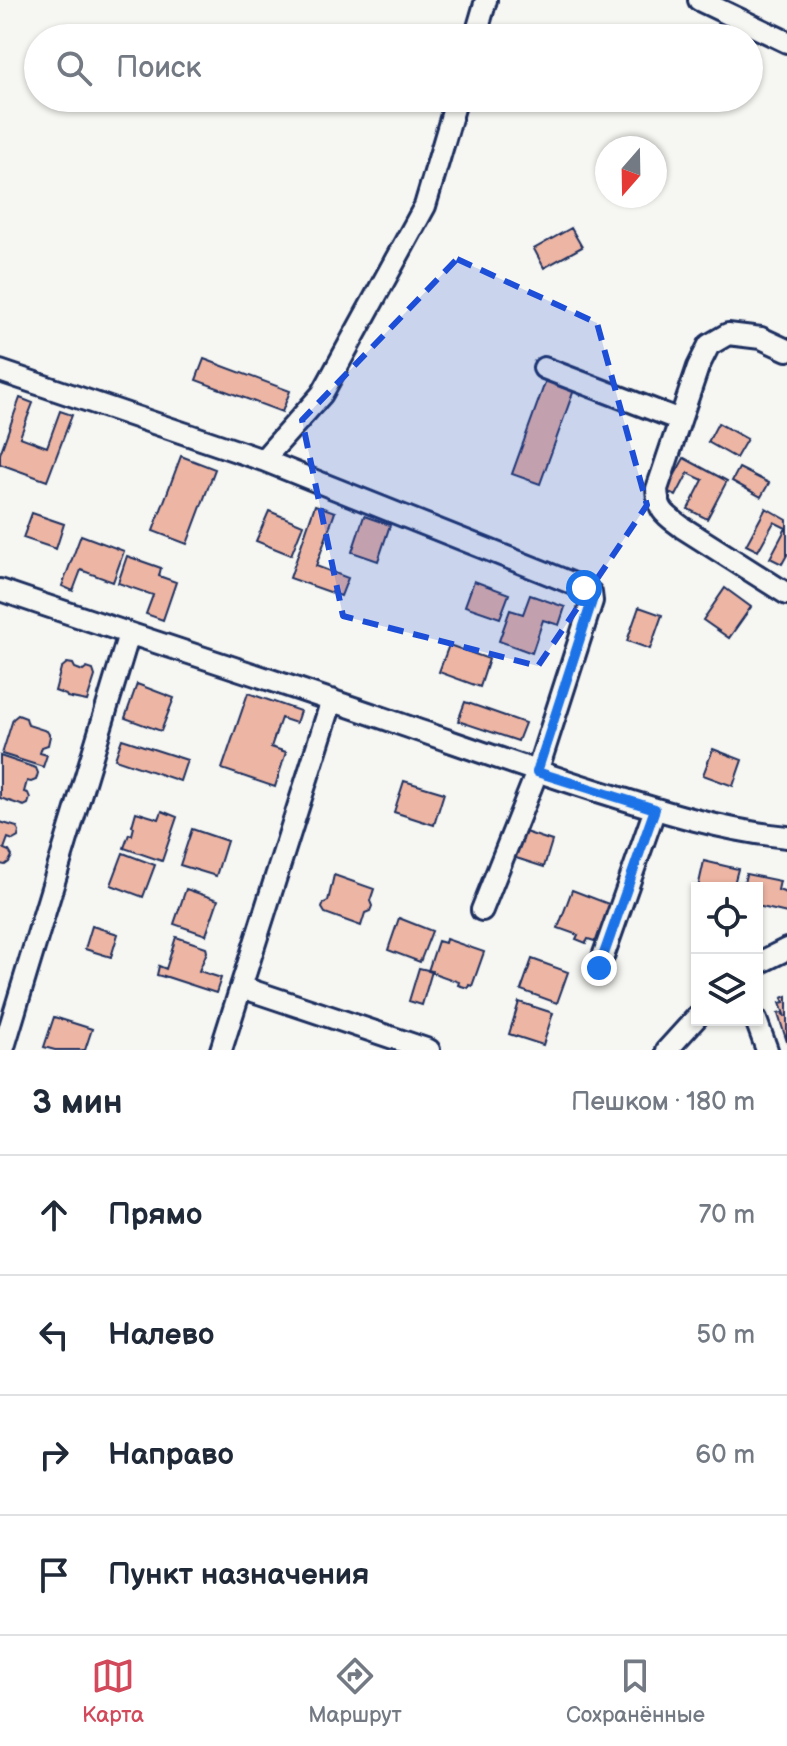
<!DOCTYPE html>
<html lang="ru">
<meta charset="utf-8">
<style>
:root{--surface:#fff;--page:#f2f2f3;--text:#1f2937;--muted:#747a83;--line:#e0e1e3;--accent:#d1495b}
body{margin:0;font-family:"Balsamiq Sans",sans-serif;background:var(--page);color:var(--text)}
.controls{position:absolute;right:24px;bottom:24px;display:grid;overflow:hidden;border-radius:0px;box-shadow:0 2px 6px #0004}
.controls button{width:72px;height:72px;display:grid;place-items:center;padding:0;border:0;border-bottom:2px solid var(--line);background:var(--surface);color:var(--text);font:40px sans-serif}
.compass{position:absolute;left:595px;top:136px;width:72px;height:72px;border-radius:50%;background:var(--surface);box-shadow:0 2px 6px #0004;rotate:200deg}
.stop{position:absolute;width:24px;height:24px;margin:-18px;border:6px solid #1a73e8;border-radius:50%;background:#fff}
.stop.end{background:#1a73e8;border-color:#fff;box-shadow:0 2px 8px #0008}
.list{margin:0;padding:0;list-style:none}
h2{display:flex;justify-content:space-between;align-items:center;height:104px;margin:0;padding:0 32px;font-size:34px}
h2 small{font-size:26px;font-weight:400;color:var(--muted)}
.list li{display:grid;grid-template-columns:52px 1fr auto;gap:24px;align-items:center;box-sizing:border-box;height:120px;padding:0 32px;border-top:2px solid var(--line)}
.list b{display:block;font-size:30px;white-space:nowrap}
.list em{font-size:26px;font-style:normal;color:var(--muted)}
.icon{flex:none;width:44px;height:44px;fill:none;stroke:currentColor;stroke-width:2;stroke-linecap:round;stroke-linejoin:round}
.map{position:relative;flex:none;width:787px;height:1050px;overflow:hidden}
.search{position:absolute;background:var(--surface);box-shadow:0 2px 6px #0004;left:24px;right:24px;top:24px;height:88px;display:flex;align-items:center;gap:20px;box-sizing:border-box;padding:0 28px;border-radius:44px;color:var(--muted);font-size:30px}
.sheet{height:584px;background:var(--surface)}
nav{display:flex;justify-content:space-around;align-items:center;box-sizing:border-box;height:112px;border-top:2px solid var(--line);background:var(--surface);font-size:22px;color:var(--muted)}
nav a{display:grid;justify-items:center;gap:4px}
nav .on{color:var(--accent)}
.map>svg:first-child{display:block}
</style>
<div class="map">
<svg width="787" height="1050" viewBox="0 0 787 1050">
<rect width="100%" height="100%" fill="#f6f6f2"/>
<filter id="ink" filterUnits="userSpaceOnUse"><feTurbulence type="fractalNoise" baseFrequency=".0125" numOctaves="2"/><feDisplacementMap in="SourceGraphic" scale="16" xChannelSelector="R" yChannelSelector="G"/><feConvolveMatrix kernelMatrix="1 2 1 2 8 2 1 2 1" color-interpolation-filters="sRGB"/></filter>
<g filter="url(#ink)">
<path fill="#edb5a3" stroke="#1b2f5e" stroke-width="2" d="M571,228l11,19 -38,21 -10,-19z
M204,359l86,32 -8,21 -86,-32z
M547,377l28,10 -35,97 -28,-10z
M20,398l13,5 -13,34 27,10 13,-36 12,4 -25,66 -47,-17v-10z
M718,423l29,16 -11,19 -28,-16z
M181,456l34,13 -28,75 -34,-13z
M684,458l43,23 -20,38 -19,-10 15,-29 -15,-7 -12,23 -10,-5z
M739,468l30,15 -8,14 -29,-16z
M315,505l20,7 -19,54 32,12 -7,18 -51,-18z
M766,508l21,12v35l-5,9 -12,-6 16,-30 -12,-6 -16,29 -12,-6z
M269,511l34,14 -12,30 -35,-14z
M32,513l32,11 -8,25 -33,-11z
M364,516l26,9 -12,36 -26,-9z
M81,535l43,16 -11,31 -32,-12 -8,21 -11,-5z
M127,556l34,12 -2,8 17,6 -13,38 -17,-6 7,-19 -35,-12z
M474,581l35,13 -9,24 -35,-12z
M725,588l26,19 -22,31 -26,-18z
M530,595l35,12 -6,18 -16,-5 -11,33 -33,-12 11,-31 13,4z
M639,607l23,8 -12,34 -23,-8z
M449,645l40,14 -9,28 -41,-15z
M67,663l6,1 2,4 8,3 4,-3 6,2 2,6 -8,25 -20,-4 -1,-2 -11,-4 6,-23z
M137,684l37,14 -13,33 -36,-13z
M248,693l52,18 -4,12 -15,-5 -10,29 15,5 -11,35 -53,-18z
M465,702l60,21 -7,18 -60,-20z
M18,715l8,3 2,7 19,6 3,5 -2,9 -6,2 -2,6 7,2 -4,12 -41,-13 11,-35z
M122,739l65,21 -7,21 -65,-22z
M713,749l29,11 -9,26 -30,-11z
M0,756l36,12 2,5 -2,7 -5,2 -4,-1 -3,11 4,1 2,5 -2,6 -4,2 -24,-8z
M404,781l40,12 -10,32 -40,-13z
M162,811l15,6 -15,44 -38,-13 5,-14 3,1 2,-8 -2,-1 4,-14 23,7z
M0,822l17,5 2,5 -1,5 -5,3 -5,-2 -4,11 5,2 3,5 -3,6 -4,3 -5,-1z
M192,829l35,12 -11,35 -36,-11z
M519,830l33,11 -8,26 -34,-11z
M123,853l32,12 -12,32 -32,-12z
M123,853l32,12 -12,32 -32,-12z
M704,861l34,8 -5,19h-35z
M746,874l34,7 -2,9 9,3v20l-30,-7v-18h-14z
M334,875l40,14 -4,12 2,5 -2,5 -5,2 -4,13 -36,-13 -3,-5 2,-5 4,-2z
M186,889l32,11 -12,35 -32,-11z
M572,890l42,16 -13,37 -13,-4 -2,4 -10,-4 2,-4 -20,-7z
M399,918l33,13 -12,31 -32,-12z
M92,926l26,8 -7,23 -26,-8z
M176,937l30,10 1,5 -8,19 22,7 -5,15 -52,-17v1l-7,-2 2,-9 7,3z
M446,939l38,13 -12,34 -3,-1 -1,3 -10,-3 1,-3 -31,-11 10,-30 7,2z
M532,959l36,13 -11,31 -36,-13z
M419,968l13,3 -10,34 -13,-4z
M787,996v46l-9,-28 4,-1 3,4 -5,-14 4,-1 -2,-4z
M519,1002l34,11 -10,32 -34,-11z
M54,1017l38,12 -7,21h-30l-11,-3z"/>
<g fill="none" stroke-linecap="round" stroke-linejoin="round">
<g stroke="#1b2f5e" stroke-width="26">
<path id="minor" d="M699,0l88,42
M475,38l11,-38
M787,350l-26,-12 -33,-4 -19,11 -11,22 -41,122c1,23 9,26 26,39l104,66
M544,368l136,52
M0,371l263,89 321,128 7,5 1,8 -55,171 -55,138
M263,460l59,-66 103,-188 32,-108
M0,590c134,46 269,88 403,135 67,23 134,47 201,68 60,19 121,38 183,44
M757,964l30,-15
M599,968l56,-159
M241,987l188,63
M756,1020l11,30
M3,1050l126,-416
M221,1050l111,-350
M667,1050l30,-33"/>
</g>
<use href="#minor" stroke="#f6f6f2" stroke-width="20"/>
</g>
</g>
<g fill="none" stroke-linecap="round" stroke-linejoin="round" filter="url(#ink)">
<path stroke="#1a73e8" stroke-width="10" d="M584,588l7,5 1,8 -55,171 118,37 -56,159"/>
</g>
<path fill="#1d4ed8" fill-opacity="0.2" stroke="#1d4ed8" stroke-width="6" stroke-dasharray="16 10" stroke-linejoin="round" d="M457,259l140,64 50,182 -109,161 -195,-50 -41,-196z"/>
</svg>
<div class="controls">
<button><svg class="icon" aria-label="locate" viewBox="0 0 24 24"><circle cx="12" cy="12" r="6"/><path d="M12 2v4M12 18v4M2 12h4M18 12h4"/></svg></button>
<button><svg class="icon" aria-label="layers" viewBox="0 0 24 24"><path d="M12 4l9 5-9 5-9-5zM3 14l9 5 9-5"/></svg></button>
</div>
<svg class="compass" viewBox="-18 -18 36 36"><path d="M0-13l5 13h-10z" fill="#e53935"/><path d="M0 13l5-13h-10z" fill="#747a83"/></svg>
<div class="stop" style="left:584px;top:588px"></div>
<div class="stop end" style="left:599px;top:968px"></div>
<div class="search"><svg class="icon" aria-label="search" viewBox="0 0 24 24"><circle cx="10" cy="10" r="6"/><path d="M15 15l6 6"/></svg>Поиск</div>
</div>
<section class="sheet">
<h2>3 мин<small>Пешком · 180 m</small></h2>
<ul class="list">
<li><svg class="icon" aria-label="ahead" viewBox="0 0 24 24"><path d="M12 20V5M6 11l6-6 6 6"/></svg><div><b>Прямо</b></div><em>70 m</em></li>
<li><svg class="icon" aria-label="left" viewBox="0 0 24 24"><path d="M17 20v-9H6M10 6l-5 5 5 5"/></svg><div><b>Налево</b></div><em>50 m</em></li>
<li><svg class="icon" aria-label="right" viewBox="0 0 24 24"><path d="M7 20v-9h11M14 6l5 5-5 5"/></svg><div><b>Направо</b></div><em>60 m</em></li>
<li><svg class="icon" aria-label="arrive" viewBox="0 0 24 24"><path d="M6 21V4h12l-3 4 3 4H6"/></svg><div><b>Пункт назначения</b></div></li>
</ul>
</section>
<nav>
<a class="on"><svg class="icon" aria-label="map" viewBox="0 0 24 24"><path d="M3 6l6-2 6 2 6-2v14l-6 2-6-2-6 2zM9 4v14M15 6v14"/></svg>Карта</a>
<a><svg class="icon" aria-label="directions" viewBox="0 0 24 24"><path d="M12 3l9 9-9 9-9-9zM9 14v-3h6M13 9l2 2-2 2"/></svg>Маршрут</a>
<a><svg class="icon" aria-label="saved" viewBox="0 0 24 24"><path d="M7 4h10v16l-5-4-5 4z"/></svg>Сохранённые</a>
</nav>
